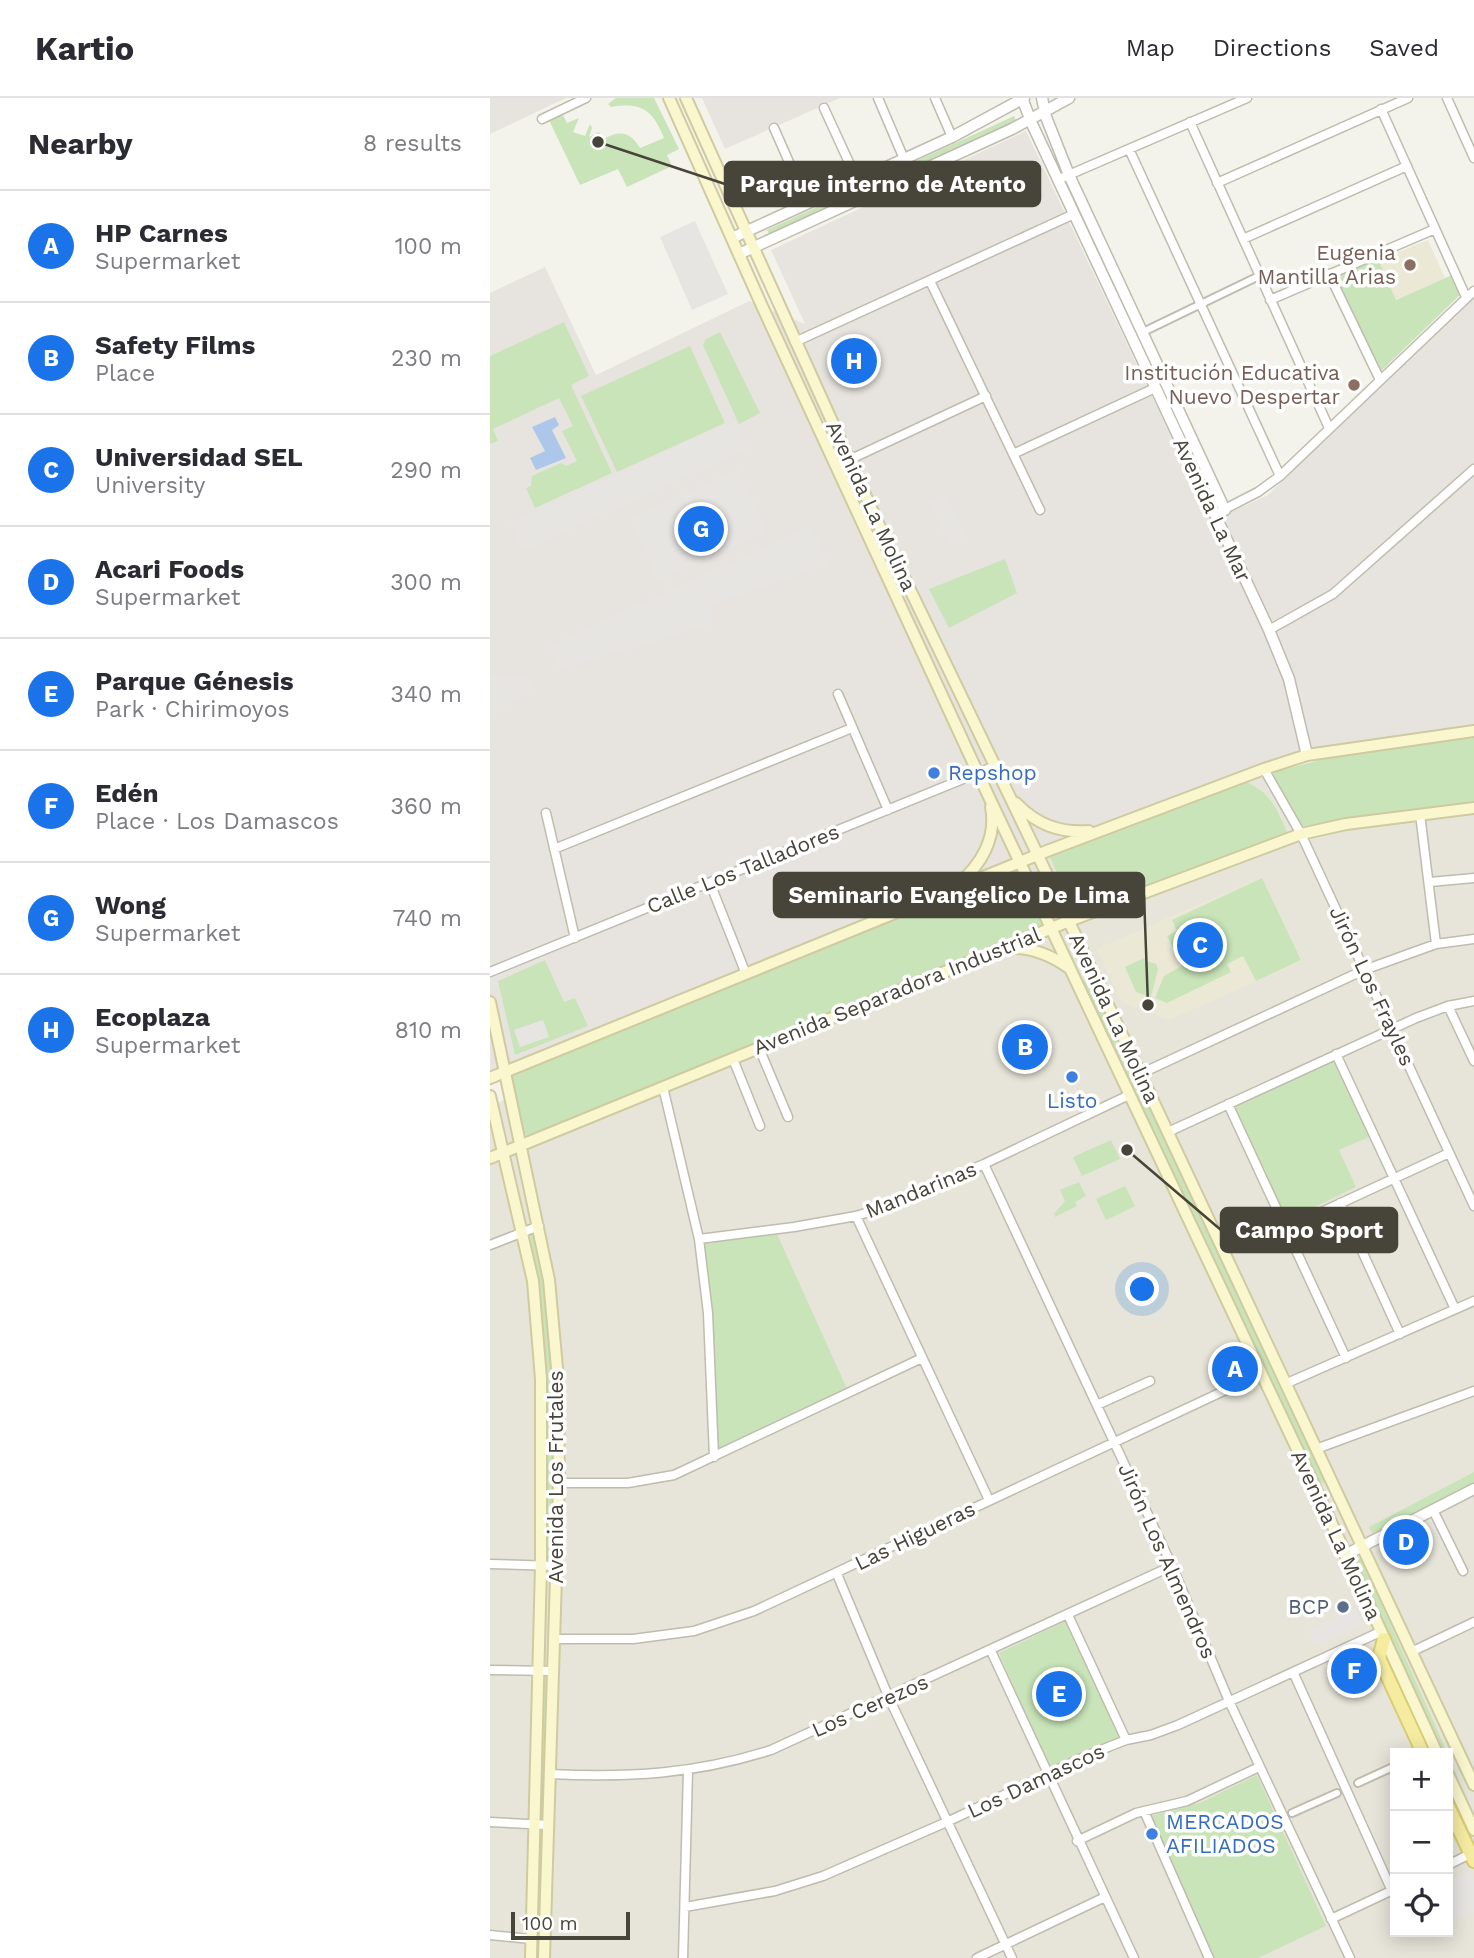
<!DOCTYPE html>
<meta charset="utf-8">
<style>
:root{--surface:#fff;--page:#f7f7f7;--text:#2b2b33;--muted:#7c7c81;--line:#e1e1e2;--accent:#1a73e8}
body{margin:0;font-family:"Work Sans",sans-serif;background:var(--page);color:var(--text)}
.controls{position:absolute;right:21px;bottom:21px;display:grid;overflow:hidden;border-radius:0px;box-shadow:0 4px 18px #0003}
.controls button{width:63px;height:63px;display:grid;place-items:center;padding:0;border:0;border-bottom:2px solid var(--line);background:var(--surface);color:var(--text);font:35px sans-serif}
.scale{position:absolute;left:21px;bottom:18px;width:119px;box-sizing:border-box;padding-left:7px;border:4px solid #474439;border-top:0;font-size:19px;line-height:24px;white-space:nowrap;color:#474439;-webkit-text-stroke:5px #fff;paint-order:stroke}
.you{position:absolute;left:653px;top:1192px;width:24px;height:24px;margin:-18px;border:5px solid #fff;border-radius:50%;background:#1a73e8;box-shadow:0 0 0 10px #1a73e833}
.badge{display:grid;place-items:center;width:46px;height:46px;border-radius:50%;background:var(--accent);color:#fff;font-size:23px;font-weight:700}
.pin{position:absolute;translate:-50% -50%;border:4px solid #fff;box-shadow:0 2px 7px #0006}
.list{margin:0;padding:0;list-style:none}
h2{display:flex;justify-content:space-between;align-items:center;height:91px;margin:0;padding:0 28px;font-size:30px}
h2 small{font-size:23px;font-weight:400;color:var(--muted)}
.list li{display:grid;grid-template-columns:46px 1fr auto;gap:21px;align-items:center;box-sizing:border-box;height:112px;padding:0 28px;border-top:2px solid var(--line)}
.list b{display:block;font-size:26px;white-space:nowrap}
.list p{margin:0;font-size:23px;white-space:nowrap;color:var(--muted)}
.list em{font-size:23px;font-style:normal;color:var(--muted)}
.icon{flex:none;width:38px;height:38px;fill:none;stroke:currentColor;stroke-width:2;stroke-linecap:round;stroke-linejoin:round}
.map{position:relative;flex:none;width:984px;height:1860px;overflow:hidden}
header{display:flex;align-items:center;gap:42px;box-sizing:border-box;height:98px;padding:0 35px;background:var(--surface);border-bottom:2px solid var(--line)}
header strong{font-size:33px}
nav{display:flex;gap:38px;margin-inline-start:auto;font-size:24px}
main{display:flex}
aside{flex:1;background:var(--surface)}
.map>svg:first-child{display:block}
</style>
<header>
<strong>Kartio</strong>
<nav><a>Map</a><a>Directions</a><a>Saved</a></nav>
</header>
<main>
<aside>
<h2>Nearby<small>8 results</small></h2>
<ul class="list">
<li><span class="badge">A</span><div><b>HP Carnes</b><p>Supermarket</p></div><em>100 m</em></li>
<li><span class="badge">B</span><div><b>Safety Films</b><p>Place</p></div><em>230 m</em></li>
<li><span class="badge">C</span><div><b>Universidad SEL</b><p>University</p></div><em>290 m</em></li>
<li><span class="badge">D</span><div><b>Acari Foods</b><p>Supermarket</p></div><em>300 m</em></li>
<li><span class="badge">E</span><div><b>Parque Génesis</b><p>Park · Chirimoyos</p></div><em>340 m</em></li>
<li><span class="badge">F</span><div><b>Edén</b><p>Place · Los Damascos</p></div><em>360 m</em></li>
<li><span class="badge">G</span><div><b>Wong</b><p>Supermarket</p></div><em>740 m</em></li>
<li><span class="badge">H</span><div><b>Ecoplaza</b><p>Supermarket</p></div><em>810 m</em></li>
</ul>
</aside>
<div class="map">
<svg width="984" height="1860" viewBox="0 0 984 1860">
<rect width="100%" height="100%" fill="#f4f3eb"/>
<path fill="#e7e5d9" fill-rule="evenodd" d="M984,668v1192h-984v-852l479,-204 38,-32 244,-93 80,2zM905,1655h53v179h-53z"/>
<path fill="#e7e4df" d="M0,0h76l-76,36z
M212,0h138l-115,51z
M536,33l185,390 57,-26 199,-195 7,-5v433l-173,24 -371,140 -440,182v-781l55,-26 51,108 153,-74 56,23 -34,-74z"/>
<path fill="#ebe9d6" d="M938,142l17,38 -49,22 -17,-40z
M772,779l40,84 -133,59 -47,-18 -25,-53z"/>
<path fill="#c8e4b8" d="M126,0h38l25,51 -12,6 5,11 -45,21 -9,-18 -38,16 -31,-65 13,-7 5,10 12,-5 -6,14 12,4 5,-12 2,4 -3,9 10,-5 4,7c17,-9 27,-8 37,9l24,-10c-11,-28 -23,-36 -53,-31l-3,-3z
M524,18l3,7 -247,113 -3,-6z
M887,158l19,44 56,-25 9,19 -82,79 -46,-98z
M74,224l25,54 -18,9 41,88 -77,35 -9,-20 5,-2 1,-10 29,-13 5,3 11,-5 -15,-30 11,-5 -14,-28 -66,31 5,12 -8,3v-88z
M230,234l40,81 -21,11 -36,-79 3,-6z
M200,248l35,77 -108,49 -36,-76z
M515,461l12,34 -68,35 -20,-39z
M984,639v65l-124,15 -46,9 -9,-4 -22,-41 1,-9 61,-16z
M754,683c28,12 32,27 44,53l-213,80 -25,-57z
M527,771l29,58 -515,209 -9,-3 -11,-56 4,-2z
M772,780l39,82 -45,21 -13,-25 -16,8 4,8 -64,31 -12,-5 9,-22 18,-10 -15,-30 10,-5 -5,-11z
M654,860l2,3 10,3 2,5 -7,28 -15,-5 -11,-25z
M55,862l19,42 11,-4 13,28 -73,29 -17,-74z
M595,877l8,16h2l230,489 -1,3 -6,-1 -236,-499z
M843,962l36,77 -30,13 17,37 -68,33 -4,-2 -50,-110 1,-3z
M621,1042l9,19 -38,17 -9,-19z
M589,1084l7,14 -11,6 2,4 -22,11 -1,-3 11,-13 -5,-11z
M635,1088l10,20 -29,14 -10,-21z
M43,1134l3,1c20,107 19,216 16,325l-4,3 -3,-2 -7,-278 -8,-46z
M287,1136l71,157 -131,62 -16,-210z
M984,1374v11l-101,52 -4,-8z
M871,1460l86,194 -5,1 -87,-192z
M576,1523l54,114 -1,5 -32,11 -34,17 -5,-3 -49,-112z
M57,1577l4,1 -6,146 -5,-1 3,-144z
M767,1677l69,151 -68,32h-43l-64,-142 51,-14z"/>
<path fill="#e6e5e2" d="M205,123l33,73 -36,16 -32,-73z
M245,323l13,28 -226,102 -12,-28z
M249,371l27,62 -108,51 -28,-63z
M456,396l20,43 -16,8 -21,-43z
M322,428l17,38 -117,40v20l-153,46 -11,-24z
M10,576l27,3 7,11 -44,28v-40z
M53,922l6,17 -29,10 -6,-17z
M865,1511l7,16 -47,21 -7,-16z
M979,1773l5,10v30l-26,11v-41z"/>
<path fill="#adc7ea" d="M65,319l4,8 -7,5 14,28 -30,12 -6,-12 15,-7 -13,-24z"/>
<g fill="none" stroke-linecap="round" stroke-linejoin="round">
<g stroke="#bfbcae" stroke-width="10">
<path id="pedestrian" d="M651,235l118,-57
M868,1685l37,-17
M802,1715l45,-20"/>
</g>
<g stroke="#bfbcae" stroke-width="11">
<path id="minor" d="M388,0l26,61
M445,0l17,39
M957,0l27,60
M334,10l33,72
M891,11l85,188
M52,21l44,-21
M700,24l139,306
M284,30l33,75
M639,51l151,327
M574,79l183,-79
M727,85l191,-85
M753,141l164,-73
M839,176l51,106
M440,183l110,229
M780,202l165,-71
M305,244l279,-128
M523,356l142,-66
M346,368l150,-70
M731,413l37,-19 22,-16 194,-185
M779,532l64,-36 141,-125
M348,596l50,116
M774,671l37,65 173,372
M56,715l29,125
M930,716l16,130
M64,751l298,-121
M940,784l44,-4
M220,785l36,91
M0,874l505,-206
M958,908l26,55
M269,950l29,69
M846,956l119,255
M243,961l27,67
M650,976l224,-104 72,-26 38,-5
M173,989l36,152 9,74 6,144
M738,1006l118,254
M678,1034l248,-114 32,-12 26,-5
M494,1066l188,402 57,135 121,257
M850,1105l60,131
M366,1118l133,284
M797,1130l162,-75
M209,1141l95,-12 62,-11 26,-8 102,-44 145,-69
M0,1147l49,-19
M795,1286l189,-83
M607,1307l53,-24
M826,1351l158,-58
M69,1385h69l46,-8 248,-117
M943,1412l30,61
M0,1466l66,2
M347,1476l52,124 123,260
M578,1517l58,125
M64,1541h79l61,-8 60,-20 506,-237
M501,1553l143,307
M921,1554l63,-30
M0,1572l63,1
M804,1576l98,217
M60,1676c78,4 146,0 221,-24l401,-184
M654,1713l65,147
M0,1724l58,3
M587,1743l59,-28 51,-12 72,-34
M958,1767l22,-11
M195,1809l90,-16 48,-15 126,-55 139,-66 38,-15 25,-5 27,-10 202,-93
M841,1821l64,-30
M0,1837l41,4
M193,1860l5,-187
M487,1860l128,-61"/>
</g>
<g stroke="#bfbcae" stroke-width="13">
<path id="tertiary" d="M532,0l10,26 237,506 20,49 18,76
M552,0l4,19 23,58 156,335
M242,140l220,-101 72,-39
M249,156l273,-125 57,-31
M855,1457l129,-66"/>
</g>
<g stroke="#cfca9f" stroke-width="14">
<path id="secondary" d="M179,0l93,208 227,491 326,690 122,266
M196,0l191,423 157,326 440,938
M526,705c21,22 44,30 73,28
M468,786c23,-19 39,-46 33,-77
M519,850c23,-1 42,7 60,20
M0,904l59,278 9,99 1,104 -15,475
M0,980l557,-227 217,-82 43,-14 167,-24
M0,998l43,185 8,98v187l-10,392
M0,1060l579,-237 232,-87 45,-10 128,-16
M958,1676l26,56"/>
</g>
<g stroke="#d9cc73" stroke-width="16">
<path id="primary" d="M894,1541l-5,19 44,95
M958,1708l26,55"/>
</g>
<use href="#pedestrian" stroke="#fff" stroke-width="6"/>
<use href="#minor" stroke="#fff" stroke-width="8"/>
<use href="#tertiary" stroke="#fff" stroke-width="10"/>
<use href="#secondary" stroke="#faf7cf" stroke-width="10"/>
<use href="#primary" stroke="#f5eca2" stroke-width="12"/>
</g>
<g fill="#8d6e63" stroke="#fff" stroke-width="2.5">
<circle cx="920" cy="167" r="7"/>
<circle cx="864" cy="287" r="7"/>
</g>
<g fill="#3f7fe0" stroke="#fff" stroke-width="2.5">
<circle cx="444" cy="675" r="7"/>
<circle cx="582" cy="979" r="7"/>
<circle cx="662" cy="1736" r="7"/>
</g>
<circle fill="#5c6f8a" stroke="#fff" stroke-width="2.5" cx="853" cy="1509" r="7"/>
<g text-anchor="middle" stroke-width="7" stroke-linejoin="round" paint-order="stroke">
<g font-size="21" fill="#785e54" stroke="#fff" text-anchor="end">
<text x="906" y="162">Eugenia<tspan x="906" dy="24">Mantilla Arias</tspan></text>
<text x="850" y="282">Institución Educativa<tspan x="850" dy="24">Nuevo Despertar</tspan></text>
</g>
<g font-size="21" fill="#474439" stroke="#fff">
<text transform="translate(381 408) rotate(65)" y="7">Avenida La Molina</text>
<text transform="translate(722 412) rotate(65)" y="7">Avenida La Mar</text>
<text transform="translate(253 771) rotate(-22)" y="7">Calle Los Talladores</text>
<text transform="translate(882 888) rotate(65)" y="7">Jirón Los Frayles</text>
<text transform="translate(407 893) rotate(-22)" y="7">Avenida Separadora Industrial</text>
<text transform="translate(624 920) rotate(65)" y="7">Avenida La Molina</text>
<text transform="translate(431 1092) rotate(-22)" y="7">Mandarinas</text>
<text transform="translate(66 1379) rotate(-90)" y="7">Avenida Los Frutales</text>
<text transform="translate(846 1437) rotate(65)" y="7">Avenida La Molina</text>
<text transform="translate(425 1438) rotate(-26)" y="7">Las Higueras</text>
<text transform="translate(677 1463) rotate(66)" y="7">Jirón Los Almendros</text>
<text transform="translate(380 1608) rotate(-24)" y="7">Los Cerezos</text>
<text transform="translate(546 1683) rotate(-25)" y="7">Los Damascos</text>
</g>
<g font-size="21" fill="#366cbe" stroke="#fff" text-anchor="start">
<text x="458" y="682">Repshop</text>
<text x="582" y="1010" text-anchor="middle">Listo</text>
<text x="676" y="1731">MERCADOS<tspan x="676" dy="24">AFILIADOS</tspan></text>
</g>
<g font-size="21" fill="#4e5e75" stroke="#fff" text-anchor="end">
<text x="839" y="1516">BCP</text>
</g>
</g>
<path fill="none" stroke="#474439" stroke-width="2.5" d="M108 44L235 86M658 907L654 797M637 1052L731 1132"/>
<g fill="#474439" stroke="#fff" stroke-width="2.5">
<circle cx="108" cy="44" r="7"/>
<circle cx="658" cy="907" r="7"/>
<circle cx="637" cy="1052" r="7"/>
</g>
<g fill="#474439" stroke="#474439" stroke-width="2.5">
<rect x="235" y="64" width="315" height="44" rx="7"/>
<rect x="284" y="775" width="370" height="44" rx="7"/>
<rect x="731" y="1110" width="176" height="44" rx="7"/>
</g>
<g font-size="23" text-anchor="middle" font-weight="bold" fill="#fff">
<text x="393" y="94">Parque interno de Atento</text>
<text x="469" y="805">Seminario Evangelico De Lima</text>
<text x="819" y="1140">Campo Sport</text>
</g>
</svg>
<div class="controls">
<button>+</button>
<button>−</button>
<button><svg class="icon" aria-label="locate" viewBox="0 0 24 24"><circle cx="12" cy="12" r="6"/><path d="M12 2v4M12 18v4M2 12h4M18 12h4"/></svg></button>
</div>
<div class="scale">100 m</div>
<div class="you"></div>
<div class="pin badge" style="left:745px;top:1271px">A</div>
<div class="pin badge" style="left:535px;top:949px">B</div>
<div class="pin badge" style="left:710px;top:847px">C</div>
<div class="pin badge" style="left:916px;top:1444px">D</div>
<div class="pin badge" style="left:569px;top:1596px">E</div>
<div class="pin badge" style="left:864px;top:1573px">F</div>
<div class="pin badge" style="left:211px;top:431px">G</div>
<div class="pin badge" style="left:364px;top:263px">H</div>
</div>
</main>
